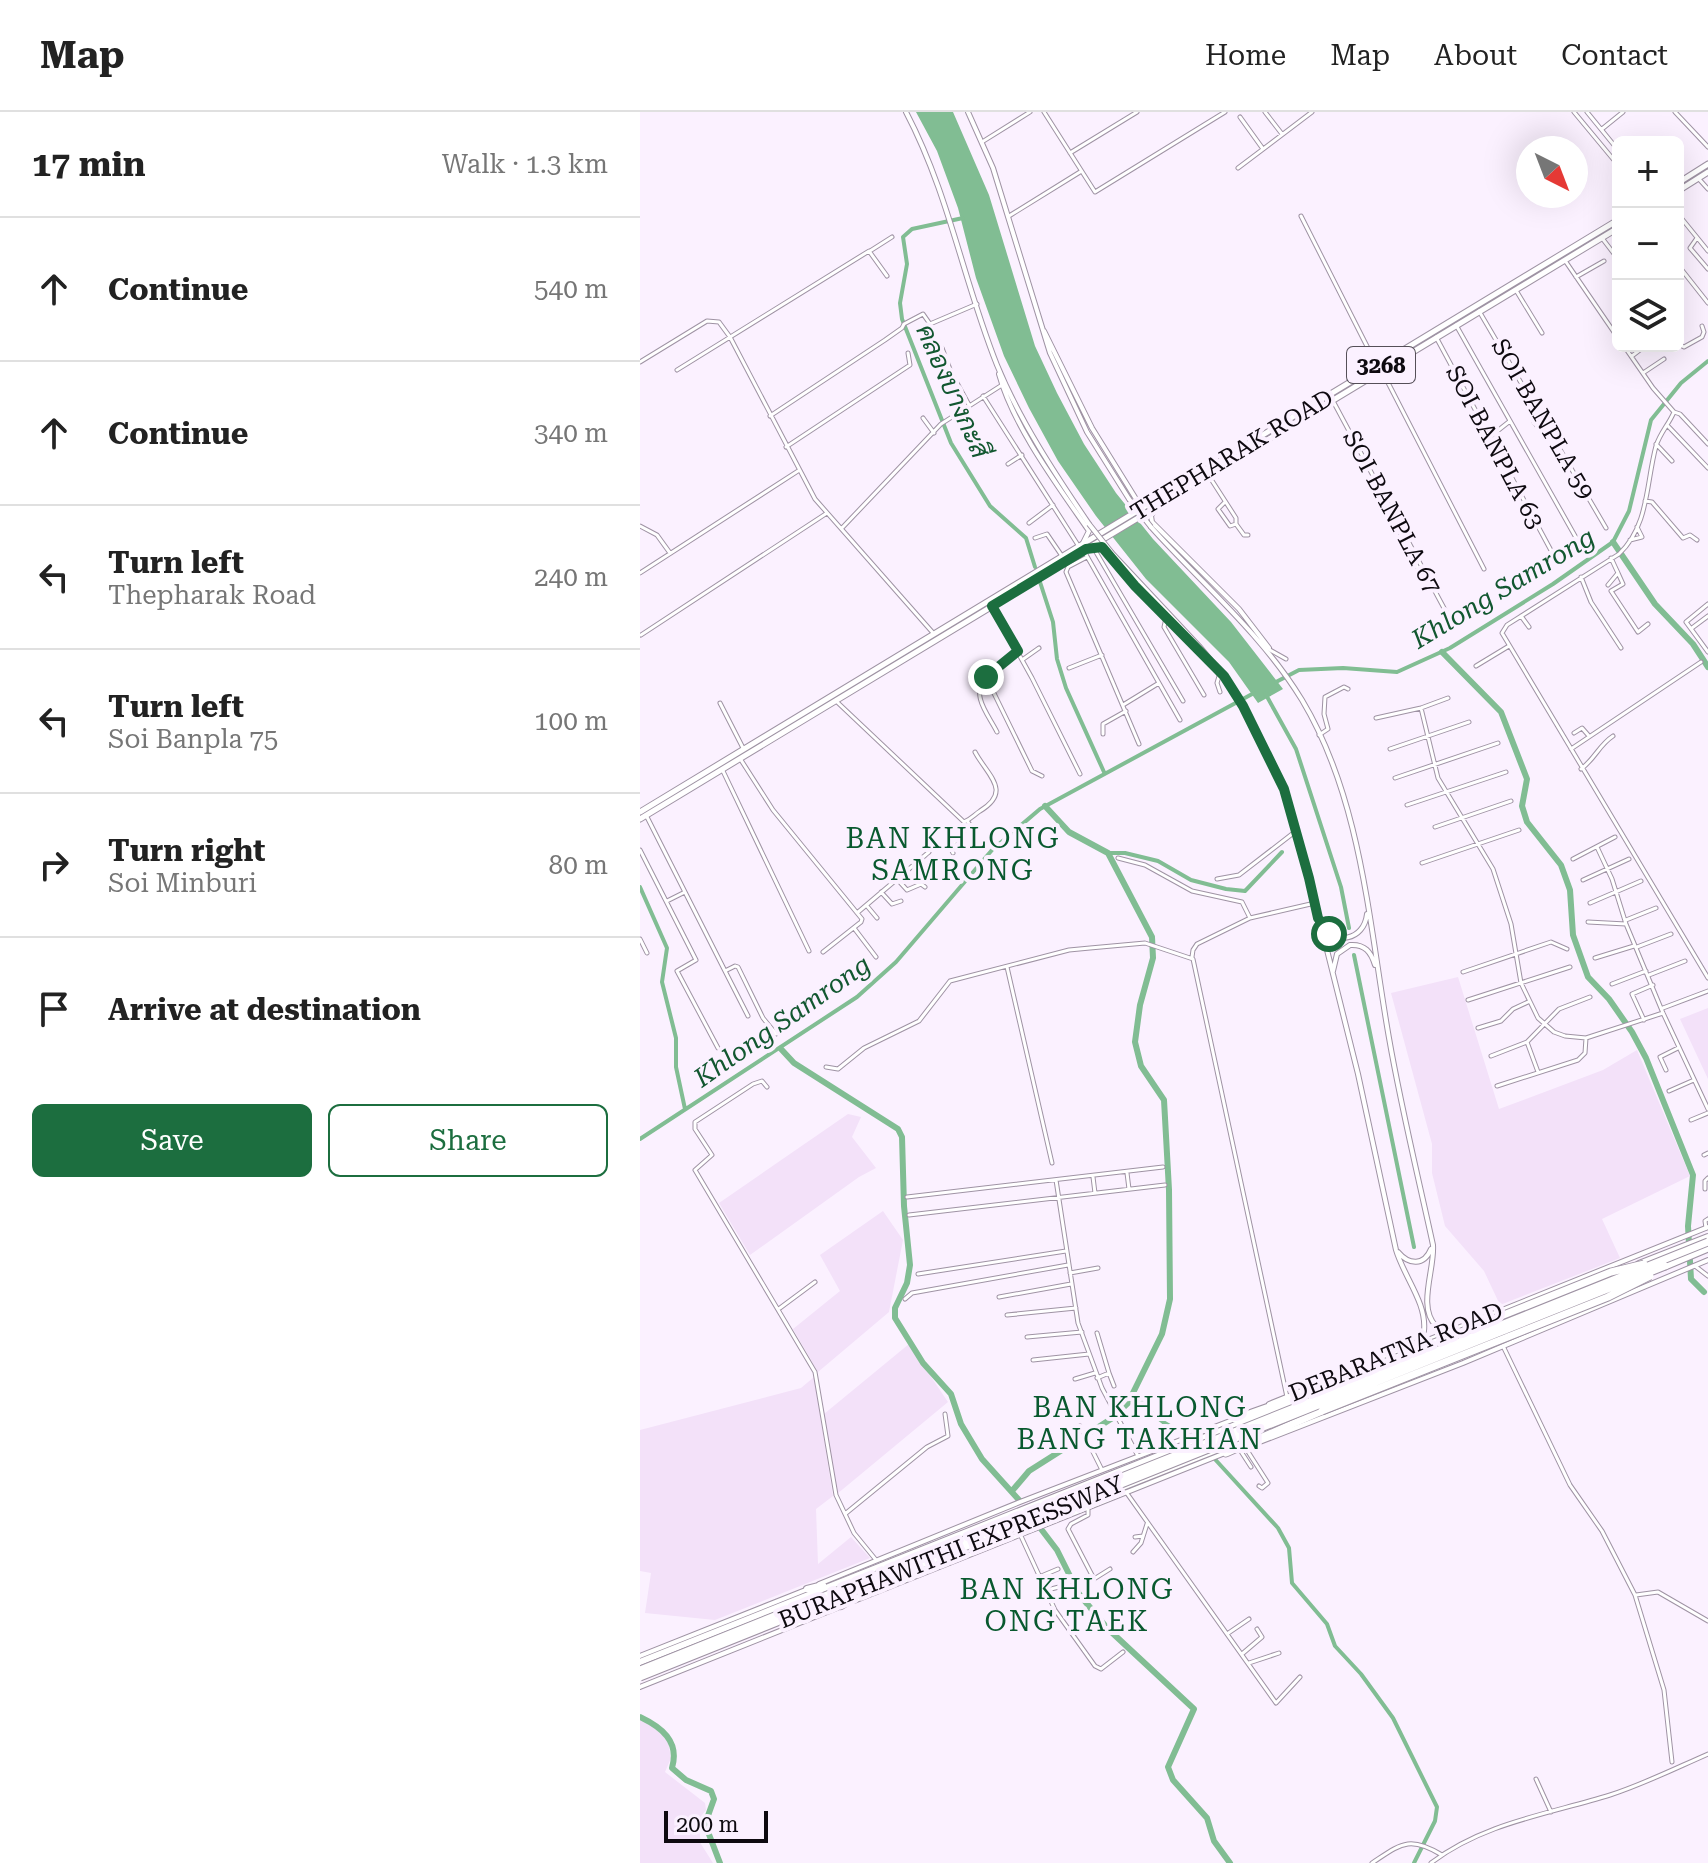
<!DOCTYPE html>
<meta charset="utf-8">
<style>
:root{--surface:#fff;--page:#f2f2f2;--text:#222;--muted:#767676;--line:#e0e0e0;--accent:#1c6e3f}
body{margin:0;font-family:"Roboto Serif",Sarabun,serif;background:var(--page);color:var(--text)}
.controls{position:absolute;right:24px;top:24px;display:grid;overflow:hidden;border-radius:12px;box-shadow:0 8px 32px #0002}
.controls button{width:72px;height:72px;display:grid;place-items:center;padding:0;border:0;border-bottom:2px solid var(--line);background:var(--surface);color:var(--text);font:40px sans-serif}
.compass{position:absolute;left:876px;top:24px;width:72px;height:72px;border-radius:50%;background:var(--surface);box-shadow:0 8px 32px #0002;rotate:138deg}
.scale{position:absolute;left:24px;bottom:20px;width:104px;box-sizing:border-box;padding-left:8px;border:4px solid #0e0a10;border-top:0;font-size:22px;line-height:28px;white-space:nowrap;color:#0e0a10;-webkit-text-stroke:6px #fbf1ff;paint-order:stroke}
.stop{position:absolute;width:24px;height:24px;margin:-18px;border:6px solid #1c6e3f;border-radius:50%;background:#fff}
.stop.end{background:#1c6e3f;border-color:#fff;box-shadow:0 2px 8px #0008}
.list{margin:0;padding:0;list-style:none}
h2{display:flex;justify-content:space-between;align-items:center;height:104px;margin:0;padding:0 32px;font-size:34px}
h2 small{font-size:26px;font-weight:400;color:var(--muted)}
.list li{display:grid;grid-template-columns:52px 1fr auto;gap:24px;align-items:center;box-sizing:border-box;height:144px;padding:0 32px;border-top:2px solid var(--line)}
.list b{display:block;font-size:30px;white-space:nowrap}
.list p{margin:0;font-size:26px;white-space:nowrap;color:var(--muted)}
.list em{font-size:26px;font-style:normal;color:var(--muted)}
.actions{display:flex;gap:16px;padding:24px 32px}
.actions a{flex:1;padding:18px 0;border:2px solid var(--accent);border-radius:12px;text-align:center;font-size:28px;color:var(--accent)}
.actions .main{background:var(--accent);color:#fff}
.icon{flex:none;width:44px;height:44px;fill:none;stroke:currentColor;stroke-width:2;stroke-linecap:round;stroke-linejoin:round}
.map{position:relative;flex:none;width:1068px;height:1751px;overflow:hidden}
header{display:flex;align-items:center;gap:48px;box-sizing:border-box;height:112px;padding:0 40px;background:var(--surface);border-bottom:2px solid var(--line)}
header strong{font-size:38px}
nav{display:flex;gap:44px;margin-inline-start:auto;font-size:28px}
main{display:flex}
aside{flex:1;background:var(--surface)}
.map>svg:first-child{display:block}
</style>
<header>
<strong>Map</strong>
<nav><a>Home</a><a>Map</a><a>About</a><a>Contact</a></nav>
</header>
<main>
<aside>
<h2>17 min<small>Walk · 1.3 km</small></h2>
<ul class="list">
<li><svg class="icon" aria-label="ahead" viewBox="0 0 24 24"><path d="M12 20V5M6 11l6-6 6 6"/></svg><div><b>Continue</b></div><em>540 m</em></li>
<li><svg class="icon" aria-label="ahead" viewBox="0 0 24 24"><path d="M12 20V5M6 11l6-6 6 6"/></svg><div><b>Continue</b></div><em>340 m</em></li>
<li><svg class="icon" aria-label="left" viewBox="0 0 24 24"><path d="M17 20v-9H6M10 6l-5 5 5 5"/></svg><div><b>Turn left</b><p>Thepharak Road</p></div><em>240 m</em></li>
<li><svg class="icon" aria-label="left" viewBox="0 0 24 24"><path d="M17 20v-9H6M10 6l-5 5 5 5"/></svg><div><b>Turn left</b><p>Soi Banpla 75</p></div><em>100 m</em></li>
<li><svg class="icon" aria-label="right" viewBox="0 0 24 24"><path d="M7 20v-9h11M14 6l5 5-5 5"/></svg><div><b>Turn right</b><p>Soi Minburi</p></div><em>80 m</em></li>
<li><svg class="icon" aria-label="arrive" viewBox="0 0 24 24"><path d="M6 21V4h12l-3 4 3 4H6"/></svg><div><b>Arrive at destination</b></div></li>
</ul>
<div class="actions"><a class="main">Save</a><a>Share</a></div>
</aside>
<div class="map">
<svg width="1068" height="1751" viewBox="0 0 1068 1751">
<rect width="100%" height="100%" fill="#fbf1ff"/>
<path fill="#f3e1f9" d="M818,865l41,132 104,-39 34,-20 53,126 -88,43 18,39 -120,47 -16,-34 -39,-45 -13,-53v-29l-41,-151z
M1068,896v71l-28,-60z
M208,1002l13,3 -9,20 24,31 -17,9 -109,78 -31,-52z
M243,1099l20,29 -14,72 -71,60 -25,-43 47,-38 -20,-36z
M269,1232l39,58 -111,92 -13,-80z
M174,1265l19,119 -17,13 2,55 33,-27 19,21 -155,62 -70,-7 6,-40 -11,-2v-141l161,-42z
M0,1608l13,4 15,18 3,16 -6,14 40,31 1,7 -8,10 3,24 12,19h-73z"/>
<path fill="#81bd93" d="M276,0h37l36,83 46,151 22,47 27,51 32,49 37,46 78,83 52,67 -25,14 -29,-41 -83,-83 -50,-63 -38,-55 -29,-53 -25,-52 -28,-78 -18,-70 -21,-57z"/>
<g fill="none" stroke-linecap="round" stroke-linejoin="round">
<path stroke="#81bd93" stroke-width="4" d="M323,106l-51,11 -9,8 4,27 -7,39 2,16 49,124 39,63 36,32 9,29
M400,470l13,40 4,37 9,29 38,84
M636,570l23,-12 44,-2 54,4 53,-24 103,-64 60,-42 16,-31 22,-91 30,-37 27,-22
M625,581l31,56 45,138 8,41
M468,741h17l33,8 33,19 35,9 19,2 37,-39
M0,775l27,61 -5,34 14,56v29l9,42
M714,843l60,292
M0,1027l217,-142 39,-35 96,-112 48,-41 214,-116
M493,1281c9,10 19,21 30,29 13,9 20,6 34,20
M572,1344l66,72 11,20 3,35 35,41 8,22 26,28 32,44 44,89 -2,14 -21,42"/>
<path stroke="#81bd93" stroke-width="6" d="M973,430l42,62 38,40 15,23
M802,540l59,60 26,67 -5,27 5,16 34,43 9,25 3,45 15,42 21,22 23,33 14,26 47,117 -5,51 3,53 13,13
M141,937l13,14 104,66 4,8 2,69 6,59 -3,18 -12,25v10l28,45 28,31 10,30 21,35 37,41
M372,1379l17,-20 82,-52 17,-16 34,-69 8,-35 -1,-109 -5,-90 -23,-34 -6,-24 5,-37 13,-47 -1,-21 -44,-84 -39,-21 -24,-26
M401,1417l16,21 22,44 28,34 87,81 -26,58 5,13 34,38 7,23 16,22
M0,1605c21,10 40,24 32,51l14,12 25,11 3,8 -9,25 15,39"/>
<g stroke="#9f93a4" stroke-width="5">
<path id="minor" d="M404,0l51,80 130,-80
M625,0l17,22
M934,0l44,53
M947,0l31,38
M1035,0l33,35
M600,5l23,32
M962,17l21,-17
M342,30l48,-30
M430,41l67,-41
M598,56l74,-56
M1058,66l10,11
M1038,102l30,37
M369,104l71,-44
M661,104l76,150
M962,126l16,21
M1057,126l-7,10 18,21
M230,139l22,-14
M926,150l52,76
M1038,153l30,38
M936,165l28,-16
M877,180l25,41
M839,199l127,217
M816,213l123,218
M796,225l118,219
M1038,232l6,3 18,-10 2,-5 -2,-6
M984,234l29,42 21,24c-5,12 -14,21 -18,34 -10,37 -7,80 -37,108l-112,71 -5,8 206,345
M302,236l9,24 18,33
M992,244l13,-10
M0,250l67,-41 12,1 11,15 85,162 119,135
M37,258l192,-119 18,25
M742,259l102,198
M1003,261l21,-14
M343,284l95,149
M693,289l119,222
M1034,300l6,2 28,30
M130,304l115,-76 17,-12 2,-4 19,-10 7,10 47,-20
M283,306l11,15
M894,310l9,12 9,2
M1027,313l41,43
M851,324l19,-15
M1016,332l16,17
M146,335l124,-82 -2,-12
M368,352l14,-9
M569,364l27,42v6l8,11h4
M1005,389l7,1 31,36 7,-3 7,5
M585,390l-7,7 12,17 6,-2
M389,411l24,-18
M0,414l17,9 13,18
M761,415v8l22,43
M202,416l99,-104 61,-39
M395,426l12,-4 15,22
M990,428l12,-3 -5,-10
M453,435l90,154
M444,439l96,169
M447,445l-19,10 -2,5 73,172
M0,461l158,-102
M978,461l5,11 -12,7 27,41 10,-8
M941,465l10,25 30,46
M968,473l10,-12 -7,-15
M1068,492l-22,18 22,30
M352,494l40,72 48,96
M881,504l8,11
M526,506l-2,9 40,68
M1052,516l16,-12
M1,523l186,-122
M630,538l16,9
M378,539l-32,26 46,94 10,5
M382,548l17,-12
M836,554l33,-20
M429,556l33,-13
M346,565c-16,18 2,37 11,55
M580,580l-3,-9 3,-10
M196,589l128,121c7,-3 10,-7 16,-11 33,-20 7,-36 -5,-59
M80,591l23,45
M483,593l36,-22
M781,596l17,70 55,91 18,55 10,59 17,35 16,14 11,4 21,2 77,-25
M736,606l45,-10 27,-10
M934,621l8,-5 7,8
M463,622v-10l23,-13
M679,623l9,-6 -4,-15 1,-17 19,-10 4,2
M750,637l79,-27
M931,637l130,-87
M101,648l32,50 89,109 -1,3 -38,30
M82,657l87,182
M941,657c14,-10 18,-24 32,-33
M755,666l103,-35
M767,693l99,-33
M7,705l78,154 10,-5 3,1 25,51 13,16
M328,710l8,12
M795,715l76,-26
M957,735l15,32 14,45 37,89 45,96
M0,738l56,110 -19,11 41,77
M313,741l-3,-6 14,-16v-9
M478,746l27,7 47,26 50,11 8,16
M933,747l42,-22
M782,751l97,-33
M257,767l10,11 14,-6 4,3
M577,767l22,-4 57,-44
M943,768l46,-21
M241,780l11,12 9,-3
M27,789l18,-9
M950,791l51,-22
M227,794l10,12
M217,801l72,-61
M986,808l30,-12
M948,810l38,2
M214,816l22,29
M0,827l7,14
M997,835l34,-13
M552,845l1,-7 4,-6 53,-26 65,-15
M955,846l39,-12
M367,855l45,196
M85,859l23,45
M823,860l88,-30 16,7
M1009,863l36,-14
M972,872l34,-13
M828,888l102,-33
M1023,896l45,-17
M1004,908l-12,-26 21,-9
M838,916l23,-7 12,-12 15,-7
M887,930l11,30
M851,944l36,-14 32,-33 31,-12
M186,955l12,2 26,-21 55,-27 31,-40 119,-31 21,-2 55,-5 48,16 94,438
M1026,958l-6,-13 18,-9
M857,974l81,-26 7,-7 1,-15
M127,975l-5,-6 -9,3 -58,38v7l17,26 -17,15 120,202 21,123 18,38 22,27
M1029,979l25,-11
M1051,1008l17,-7
M1064,1043l4,-2
M487,1061l2,16
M453,1065l2,16
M416,1068l22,143 24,65 36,68
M1065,1077v-8l3,-3
M267,1085l256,-30
M269,1103l256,-30
M1066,1116l-1,-7 3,-2
M1055,1154l13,10
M430,1161l28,-5
M278,1162l148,-23
M359,1185l72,-13
M265,1187l7,-6 156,-28
M140,1196l35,-26
M367,1203l69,-7
M387,1225l55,-5
M863,1234l67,139 32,46 33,64 29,95 8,72
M393,1248l56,-6
M469,1261l5,13
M457,1266l12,-5 -12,-40
M435,1267l20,-6
M440,1314l22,44
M605,1335l23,36 -6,5 -3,-2
M600,1338l11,17
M486,1380l150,211 24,-26
M448,1395v8l-17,9 -3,5 26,50 16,-10
M205,1402l82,-67 21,-11 -3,-22
M380,1422l35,76 40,56 6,3 22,-17
M495,1425l8,-1
M493,1440l8,-9 6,-19
M399,1465l19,-8
M407,1478l12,-3
M996,1483l22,-3 50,29
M587,1522l22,-15
M602,1542l20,-17 -5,-8
M609,1551l30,-10
M896,1667l15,33
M732,1751c29,-19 37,-28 70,-8
M791,1751c52,-40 118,-49 179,-68 34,-11 66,-27 98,-41"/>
</g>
<g stroke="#9f93a4" stroke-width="6">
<path id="secondary" d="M266,0c43,82 57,168 91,253 23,56 58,109 92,159
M328,0l25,56 57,185 37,79 42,67
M404,219l48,97 44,71 4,4 10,-1
M359,262c14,52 59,112 90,157l-6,12
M515,397l-4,7 1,6 87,87 30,39
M511,415c51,57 110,106 151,173 60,100 67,225 87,338 12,69 29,138 44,207 2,24 -16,62 3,81l15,2
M454,435l6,-1 5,3 30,37 81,83
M472,441l87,93 25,30 30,49 23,47 15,41 17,65 49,196 38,176c8,27 31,53 28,81l-7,10
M681,812c13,22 43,17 46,-10
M693,859l4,-17 13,-9c15,-1 21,7 25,20
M758,1140c11,13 26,14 33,-3
M629,1292l439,-177
M612,1333l211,-82 245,-103
M179,1472l201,-82 215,-83
M214,1489l371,-148
M0,1544l168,-67
M0,1575l202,-81"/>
</g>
<g stroke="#9f93a4" stroke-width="7">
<path id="primary" d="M1038,71l30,-19
M1038,79l30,-19
M0,700l978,-592
M0,707l978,-591"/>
</g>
<g stroke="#9f93a4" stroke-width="8">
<path id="trunk" d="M999,1152l69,-27
M437,1393l172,-68
M167,1477l16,-4
M201,1494l30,-19
M0,1550l666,-265"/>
</g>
<g stroke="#9f93a4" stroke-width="9">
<path id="motorway" d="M1025,1154l43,-18
M595,1307l79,-28
M586,1341l96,-42"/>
</g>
<use href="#minor" stroke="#fff" stroke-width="3"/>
<use href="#secondary" stroke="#fff" stroke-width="4"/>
<use href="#primary" stroke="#fff" stroke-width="5"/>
<use href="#trunk" stroke="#fff" stroke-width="6"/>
<use href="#motorway" stroke="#fff" stroke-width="7"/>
<g stroke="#9f93a4" stroke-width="6" stroke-linecap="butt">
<path id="secondary-bridge" d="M489,387l22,28
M449,412l23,29"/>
</g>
<g stroke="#9f93a4" stroke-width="9" stroke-linecap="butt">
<path id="motorway-bridge" d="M674,1279l297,-119 33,-8
M682,1299l286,-114 42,-21
M0,1558l1068,-428
M0,1565l1025,-411"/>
</g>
<use href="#secondary-bridge" stroke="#fff" stroke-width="4"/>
<use href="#motorway-bridge" stroke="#fff" stroke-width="7"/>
</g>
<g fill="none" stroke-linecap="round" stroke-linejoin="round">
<path stroke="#1c6e3f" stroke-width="10" d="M346,565l32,-26 -26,-45 94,-57 16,-2 33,39 89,90 19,30 41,83 25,89 9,40 11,16"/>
</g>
<g text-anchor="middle" stroke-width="8" stroke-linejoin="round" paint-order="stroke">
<rect fill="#fbf1ff" stroke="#554f58" stroke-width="2" x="707" y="235" width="68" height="36" rx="6"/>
<g font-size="22" font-weight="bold" fill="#0e0a10">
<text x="741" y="261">3268</text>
</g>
<g font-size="24" fill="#0e0a10" stroke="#fbf1ff">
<text transform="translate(903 307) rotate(60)" y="8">SOI BANPLA 59</text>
<text transform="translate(855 335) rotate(62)" y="8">SOI BANPLA 63</text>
<text transform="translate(592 343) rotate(-31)" y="8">THEPHARAK ROAD</text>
<text transform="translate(752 400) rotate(62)" y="8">SOI BANPLA 67</text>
<text transform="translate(756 1240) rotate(-22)" y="8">DEBARATNA ROAD</text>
<text transform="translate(311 1440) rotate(-22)" y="8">BURAPHAWITHI EXPRESSWAY</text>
</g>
<g font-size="26" font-style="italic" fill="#125730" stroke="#fbf1ff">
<text transform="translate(313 279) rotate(66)" y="9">คลองบางกะสี</text>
<text transform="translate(863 476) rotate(-31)" y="9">Khlong Samrong</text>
<text transform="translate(142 909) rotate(-35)" y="9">Khlong Samrong</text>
</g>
<g font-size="28" letter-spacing="2" fill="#09592f" stroke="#fbf1ff">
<text x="313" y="736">BAN KHLONG<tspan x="313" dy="32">SAMRONG</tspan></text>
<text x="500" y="1305">BAN KHLONG<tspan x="500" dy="32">BANG TAKHIAN</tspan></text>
<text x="427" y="1487">BAN KHLONG<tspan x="427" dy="32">ONG TAEK</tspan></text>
</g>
</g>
</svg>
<div class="controls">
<button>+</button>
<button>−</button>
<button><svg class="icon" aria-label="layers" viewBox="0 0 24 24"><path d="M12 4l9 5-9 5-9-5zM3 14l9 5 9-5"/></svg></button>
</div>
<svg class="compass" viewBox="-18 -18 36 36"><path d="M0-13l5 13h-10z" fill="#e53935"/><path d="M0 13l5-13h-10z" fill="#767676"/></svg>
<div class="scale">200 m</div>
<div class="stop" style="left:689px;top:822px"></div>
<div class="stop end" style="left:346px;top:565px"></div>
</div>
</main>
